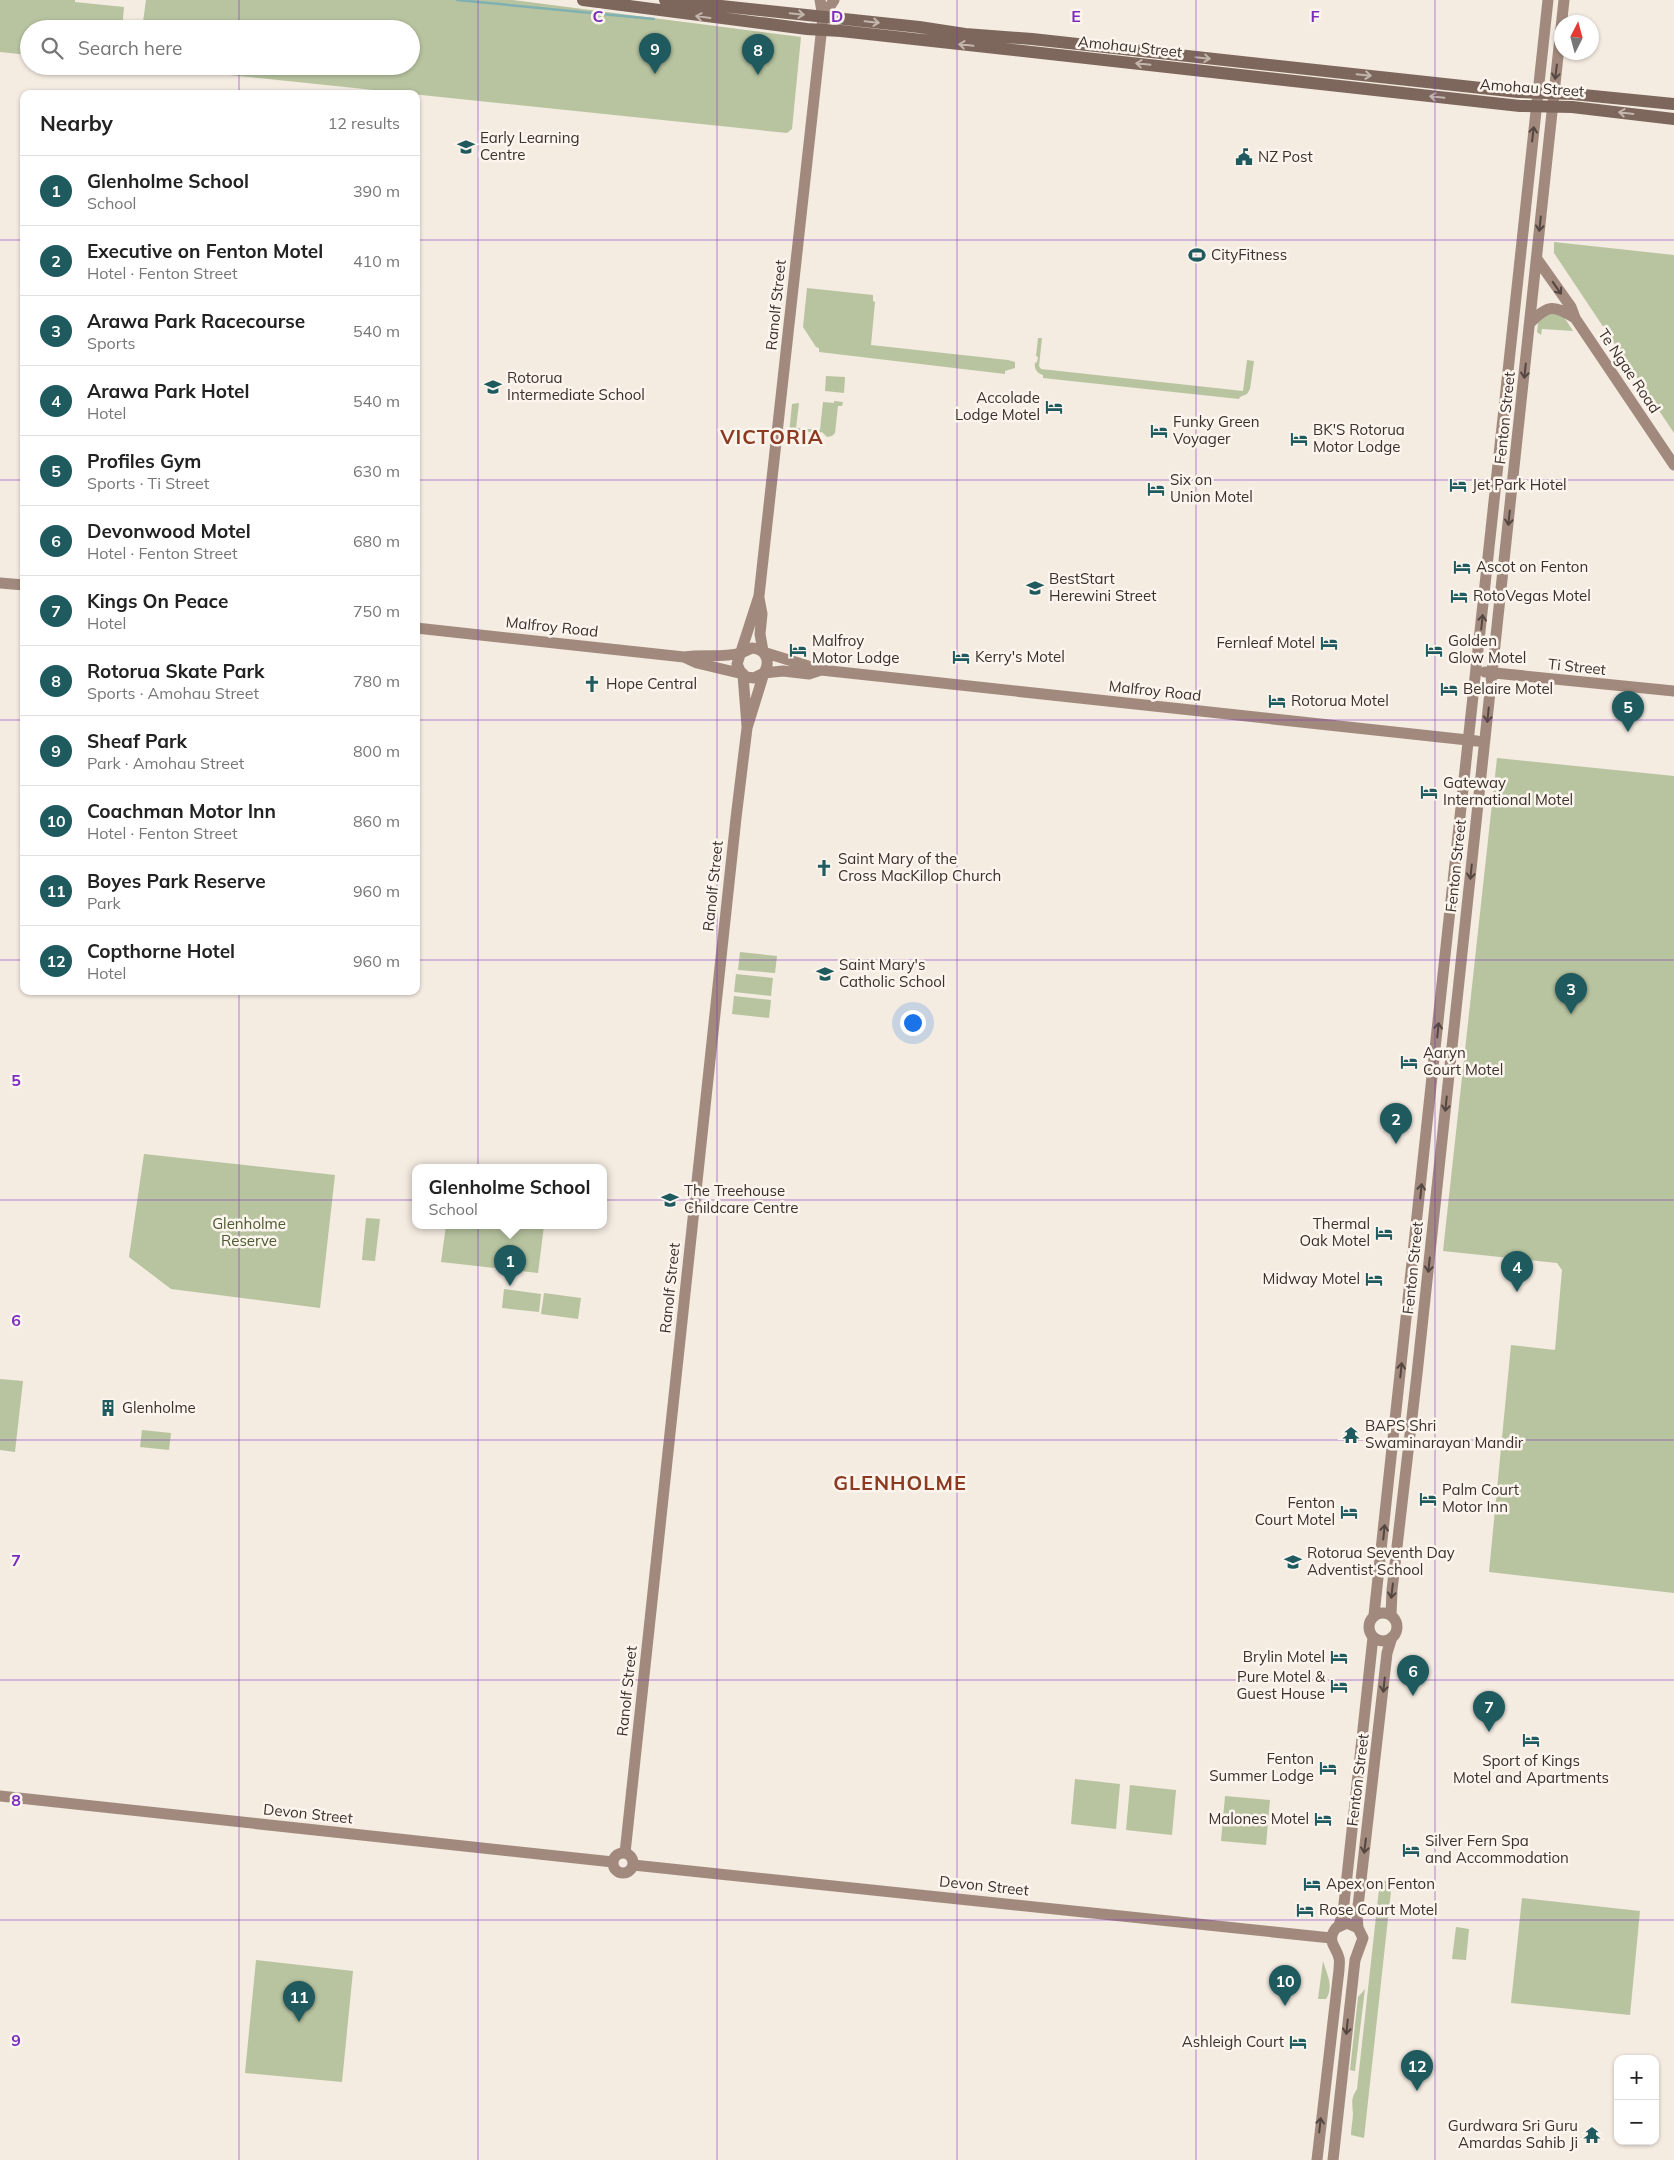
<!DOCTYPE html>
<meta charset="utf-8">
<style>
:root{--surface:#fff;--page:#f2f2f2;--text:#222;--muted:#767676;--line:#e0e0e0;--accent:#1f5a5e}
body{margin:0;font-family:Mulish,sans-serif;background:var(--page);color:var(--text)}
.controls{position:absolute;right:15px;bottom:15px;display:grid;overflow:hidden;border-radius:10px;box-shadow:0 1px 4px #0004}
.controls button{width:45px;height:45px;display:grid;place-items:center;padding:0;border:0;border-bottom:1px solid var(--line);background:var(--surface);color:var(--text);font:25px sans-serif}
.compass{position:absolute;left:1554px;top:15px;width:45px;height:45px;border-radius:50%;background:var(--surface);box-shadow:0 1px 4px #0004;rotate:6deg}
.you{position:absolute;left:912px;top:1022px;width:18px;height:18px;margin:-12px;border:4px solid #fff;border-radius:50%;background:#1a73e8;box-shadow:0 0 0 8px #1a73e833}
.badge{display:grid;place-items:center;width:32px;height:32px;border-radius:50%;background:var(--accent);color:#fff;font-size:16px;font-weight:700}
.pin{position:absolute;translate:-50% -41px;filter:drop-shadow(0 1px 2px #0008)}
.pin::after{content:'';position:absolute;top:26px;width:18px;height:15px;background:inherit;clip-path:polygon(0 0,100% 0,50% 100%)}
.popup{position:absolute;left:412px;top:1164px;width:195px;height:65px;box-sizing:border-box;display:grid;place-content:center;border-radius:10px;background:var(--surface);filter:drop-shadow(0 1px 4px #0005);font-size:16px;white-space:nowrap;color:var(--muted)}
.popup b{font-size:19px;color:var(--text)}
.popup::after{content:'';position:absolute;left:50%;top:100%;margin-left:-10px;border:10px solid transparent;border-top-color:var(--surface)}
.list{margin:0;padding:0;list-style:none}
h2{display:flex;justify-content:space-between;align-items:center;height:65px;margin:0;padding:0 20px;font-size:21px}
h2 small{font-size:16px;font-weight:400;color:var(--muted)}
.list li{display:grid;grid-template-columns:32px 1fr auto;gap:15px;align-items:center;box-sizing:border-box;height:70px;padding:0 20px;border-top:1px solid var(--line)}
.list b{display:block;font-size:19px;white-space:nowrap}
.list p{margin:0;font-size:16px;white-space:nowrap;color:var(--muted)}
.list em{font-size:16px;font-style:normal;color:var(--muted)}
.icon{flex:none;width:28px;height:28px;fill:none;stroke:currentColor;stroke-width:2;stroke-linecap:round;stroke-linejoin:round}
.map{position:relative;flex:none;width:1674px;height:2160px;overflow:hidden}
.search{position:absolute;background:var(--surface);box-shadow:0 1px 4px #0004;left:20px;top:20px;width:400px;height:55px;display:flex;align-items:center;gap:12px;box-sizing:border-box;padding:0 18px;border-radius:28px;color:var(--muted);font-size:19px}
.panel{position:absolute;background:var(--surface);box-shadow:0 1px 4px #0004;left:20px;top:90px;width:400px;height:905px;border-radius:10px}
.map>svg:first-child{display:block}
</style>
<div class="map">
<svg width="1674" height="2160" viewBox="0 0 1674 2160">
<rect width="100%" height="100%" fill="#f4ebe1"/>
<path fill="#b8c4a0" d="M0,0h75v2l49,5 -2,22h-93v26l-29,-3z
M146,0h367l288,37 -9,92 -5,4 -644,-67h268v-37h-269z
M1554,242l120,13v178l-120,-180z
M807,288l66,7v6l2,1 -4,43 137,15 7,2v6l-10,3v3l-186,-22v-4l-3,-1 -13,-20z
M1557,313l7,4 9,14 -31,-2 -1,6 -4,-3 1,-9 4,-7z
M1038,338h4l-3,28 2,3 202,22 4,-31 7,1 -4,28 -3,5 -7,3 -1,2 -196,-21v-3c-6,-2 -9,-6 -8,-12l2,-1 1,-5 -2,-1z
M826,376l19,1 -1,16 -19,-2z
M834,401l9,1 -1,4h-4l-3,27 -3,3 -5,1 -5,-5 -6,2 -10,-3 -2,1 -2,-2 -2,2 -7,-3 -2,2 3,3h-5l3,-30 7,-1 -3,25 24,2 3,-28 11,1z
M1497,758l177,18v817l-185,-21 22,-227 44,5 7,-80 -5,-7 -114,-12z
M740,952l37,4 -2,17 -37,-3z
M736,974l37,4 -2,18 -37,-4z
M734,996l37,4 -2,18 -37,-4z
M144,1154l191,21 -15,133 -149,-19 -42,-32z
M366,1218l14,1 -5,42 -13,-1z
M446,1225l98,1 -6,47 -97,-11z
M504,1289l37,5 -2,18 -37,-4z
M544,1293l37,5 -3,21 -37,-5z
M0,1379l23,2 -8,71 -15,-2z
M142,1430l29,3 -2,17 -29,-3z
M1075,1779l45,5 -4,45 -45,-5z
M1130,1785l46,5 -4,45 -46,-5z
M1225,1796l45,4 -4,45 -45,-4z
M1380,1880l12,2 -28,256 -13,-3c0,-8 2,-15 2,-22 -1,-11 -2,-15 4,-24z
M1522,1898l118,13 -10,104 -119,-12z
M1456,1927l13,2 -3,31 -14,-1z
M256,1960l97,11 -11,111 -97,-9z
M1323,1961c4,13 11,26 3,38h-8z
M1365,1989l-10,82 -5,-1 8,-73z"/>
<g fill="none" stroke-linecap="round" stroke-linejoin="round">
<path stroke="#7fb0b2" stroke-width="2.5" d="M457,0l197,19"/>
<path stroke="#a18a7d" stroke-width="11" d="M823,17l11,-17
M1537,259l34,48 4,11 99,147
M1530,323c18,-19 24,-18 45,-5
M0,583l24,2
M759,598l3,16 -2,20 3,17
M416,628l268,29c21,-3 36,1 57,-4
M763,652l58,18 656,71
M741,653l11,-5c14,1 19,13 12,25l-10,5 -8,-1 -6,-6 -3,-7 22,-68 64,-579 -3,-17
M684,657l13,6 46,11
M1485,672l189,19
M764,673l19,-2 26,3 12,-4
M743,675l4,51
M1369 1627a14 14 0 1 1 28 0a14 14 0 1 1-28 0Z
M1374,1615l174,-1615
M1391,1615l1,-25 25,-216 147,-1374
M0,1796l613,66
M613 1863a10 10 0 1 1 20 0a10 10 0 1 1-20 0Z
M625,1853l111,-1035 11,-90 17,-55
M633,1865l698,73
M1339,1925l4,-12 30,-276
M1358,1928l-1,-13 30,-262 5,-16
M1317,2160l22,-190c0,-3 1,-9 0,-12 -3,-12 -13,-17 -3,-30l11,-5 11,5 5,10 -8,22 -22,200"/>
<path stroke="#7d675c" stroke-width="12" d="M583,0l224,29 34,2 679,75 52,1 102,12
M665,0l254,27 46,7 67,5 486,53 55,2 101,10"/>
</g>
<defs><path id="oneway-shaft" d="M-6 0H5M1.5-3L5.5 0L1.5 3" fill="none" stroke-width="1.6" stroke-linecap="round" stroke-linejoin="round" transform="scale(1.25)"/></defs>
<g stroke="#c2b5ac">
<use href="#oneway-shaft" transform="translate(797 14) rotate(6)"/>
<use href="#oneway-shaft" transform="translate(703 17) rotate(-172)"/>
<use href="#oneway-shaft" transform="translate(872 22) rotate(6)"/>
<use href="#oneway-shaft" transform="translate(966 45) rotate(-174)"/>
<use href="#oneway-shaft" transform="translate(1203 58) rotate(6)"/>
<use href="#oneway-shaft" transform="translate(1143 64) rotate(-174)"/>
<use href="#oneway-shaft" transform="translate(1364 75) rotate(6)"/>
<use href="#oneway-shaft" transform="translate(1437 97) rotate(-174)"/>
<use href="#oneway-shaft" transform="translate(1626 113) rotate(-173)"/>
</g>
<g stroke="#544640">
<use href="#oneway-shaft" transform="translate(1556 72) rotate(97)"/>
<use href="#oneway-shaft" transform="translate(1533 134) rotate(-83)"/>
<use href="#oneway-shaft" transform="translate(1540 224) rotate(96)"/>
<use href="#oneway-shaft" transform="translate(1557 288) rotate(55)"/>
<use href="#oneway-shaft" transform="translate(1525 371) rotate(96)"/>
<use href="#oneway-shaft" transform="translate(1509 518) rotate(96)"/>
<use href="#oneway-shaft" transform="translate(1482 622) rotate(-84)"/>
<use href="#oneway-shaft" transform="translate(1488 715) rotate(96)"/>
<use href="#oneway-shaft" transform="translate(1471 872) rotate(96)"/>
<use href="#oneway-shaft" transform="translate(1438 1030) rotate(-84)"/>
<use href="#oneway-shaft" transform="translate(1446 1104) rotate(96)"/>
<use href="#oneway-shaft" transform="translate(1421 1191) rotate(-84)"/>
<use href="#oneway-shaft" transform="translate(1429 1265) rotate(96)"/>
<use href="#oneway-shaft" transform="translate(1401 1370) rotate(-84)"/>
<use href="#oneway-shaft" transform="translate(1384 1532) rotate(-84)"/>
<use href="#oneway-shaft" transform="translate(1392 1591) rotate(97)"/>
<use href="#oneway-shaft" transform="translate(1384 1685) rotate(96)"/>
<use href="#oneway-shaft" transform="translate(1365 1846) rotate(97)"/>
<use href="#oneway-shaft" transform="translate(1347 2027) rotate(96)"/>
<use href="#oneway-shaft" transform="translate(1320 2125) rotate(-84)"/>
</g>
<path fill="none" stroke="#7b2cbf" stroke-width="1" stroke-opacity="0.55" d="M239,0v29M478,0v2160M717,0v2160M957,0v2160M1196,0v2160M1435,0v2160M239,66v28M0,240h24M416,240h1258M0,480h24M416,480h1258M0,720h24M416,720h1258M0,960h24M416,960h1258M239,991v1169M0,1200h1674M0,1440h1674M0,1680h1674M0,1920h1674"/>
<defs>
<g id="school-bare" transform="scale(1.35)"><path d="M0-5L7-2L0 1L-7-2ZM-4 1L0 2.5L4 1V4Q0 6-4 4Z" fill="#1f5a5e" stroke="#fbf5ee" stroke-width="2.5" paint-order="stroke"/></g>
<g id="civic-bare" transform="scale(1.35)"><path d="M-.6-6.5H3V-4.5H.6V-3L4-1V1h2V6H-6V1h2V-1L-.6-3ZM-1.2 2.5V6h2.4V2.5Z" fill="#1f5a5e" stroke="#fbf5ee" stroke-width="2.5" paint-order="stroke"/></g>
<g id="stadium-bare" transform="scale(1.35)"><path d="M0-5a6.5 5 0 1 0 0 10a6.5 5 0 1 0 0-10ZM-3.5-1.8h7v3.6h-7Z" fill="#1f5a5e" stroke="#fbf5ee" stroke-width="2.5" paint-order="stroke"/></g>
<g id="hotel-bare" transform="scale(1.35)"><path d="M-6-4.5h1.5V1H6V5H4.5V3h-9V5H-6ZM-4 0a1.8 1.8 0 1 1 3.6 0ZM.5 0V-2.5h3Q6-2.5 6 0Z" fill="#1f5a5e" stroke="#fbf5ee" stroke-width="2.5" paint-order="stroke"/></g>
<g id="church-bare" transform="scale(1.35)"><path d="M-1.2-6h2.4v3.5h3.3v2.4h-3.3V6h-2.4V-.1h-3.3v-2.4h3.3Z" fill="#1f5a5e" stroke="#fbf5ee" stroke-width="2.5" paint-order="stroke"/></g>
<g id="building-bare" transform="scale(1.35)"><path d="M-4-6H4V6H1V3H-1V6H-4ZM-2.5-4.3h1.7v1.8h-1.7ZM.8-4.3h1.7v1.8H.8ZM-2.5-1h1.7V.8h-1.7ZM.8-1h1.7V.8H.8Z" fill="#1f5a5e" stroke="#fbf5ee" stroke-width="2.5" paint-order="stroke"/></g>
<g id="temple-bare" transform="scale(1.35)"><path d="M0-6L5-2H3V0L6.5 2.5H4V6H1.5V3h-3V6H-4V2.5H-6.5L-3 0V-2H-5Z" fill="#1f5a5e" stroke="#fbf5ee" stroke-width="2.5" paint-order="stroke"/></g>
</defs>
<g fill-rule="evenodd">
<use href="#school-bare" x="466" y="147"/>
<use href="#civic-bare" x="1244" y="157"/>
<use href="#stadium-bare" x="1197" y="255"/>
<use href="#school-bare" x="493" y="387"/>
<use href="#hotel-bare" x="1054" y="407"/>
<use href="#hotel-bare" x="1159" y="431"/>
<use href="#hotel-bare" x="1299" y="439"/>
<use href="#hotel-bare" x="1458" y="485"/>
<use href="#hotel-bare" x="1156" y="489"/>
<use href="#hotel-bare" x="1462" y="567"/>
<use href="#school-bare" x="1035" y="588"/>
<use href="#hotel-bare" x="1459" y="596"/>
<use href="#hotel-bare" x="1329" y="643"/>
<use href="#hotel-bare" x="798" y="650"/>
<use href="#hotel-bare" x="1434" y="650"/>
<use href="#hotel-bare" x="961" y="657"/>
<use href="#church-bare" x="592" y="684"/>
<use href="#hotel-bare" x="1449" y="689"/>
<use href="#hotel-bare" x="1277" y="701"/>
<use href="#hotel-bare" x="1429" y="792"/>
<use href="#church-bare" x="824" y="868"/>
<use href="#school-bare" x="825" y="974"/>
<use href="#hotel-bare" x="1409" y="1062"/>
<use href="#school-bare" x="670" y="1200"/>
<use href="#hotel-bare" x="1384" y="1233"/>
<use href="#hotel-bare" x="1374" y="1279"/>
<use href="#building-bare" x="108" y="1408"/>
<use href="#temple-bare" x="1351" y="1435"/>
<use href="#hotel-bare" x="1428" y="1499"/>
<use href="#hotel-bare" x="1349" y="1512"/>
<use href="#school-bare" x="1293" y="1562"/>
<use href="#hotel-bare" x="1339" y="1657"/>
<use href="#hotel-bare" x="1339" y="1686"/>
<use href="#hotel-bare" x="1531" y="1740"/>
<use href="#hotel-bare" x="1328" y="1768"/>
<use href="#hotel-bare" x="1323" y="1819"/>
<use href="#hotel-bare" x="1411" y="1850"/>
<use href="#hotel-bare" x="1312" y="1884"/>
<use href="#hotel-bare" x="1305" y="1910"/>
<use href="#hotel-bare" x="1298" y="2042"/>
<use href="#temple-bare" x="1592" y="2135"/>
</g>
<g text-anchor="middle" stroke-width="5" stroke-linejoin="round" paint-order="stroke">
<g font-size="15" fill="#3b302b" stroke="#fbf5ee">
<text transform="translate(1130 47) rotate(6)" y="5">Amohau Street</text>
<text transform="translate(1532 88) rotate(4)" y="5">Amohau Street</text>
<text transform="translate(776 305) rotate(-84)" y="5">Ranolf Street</text>
<text transform="translate(1629 371) rotate(56)" y="5">Te Ngae Road</text>
<text transform="translate(1505 418) rotate(-84)" y="5">Fenton Street</text>
<text transform="translate(552 627) rotate(6)" y="5">Malfroy Road</text>
<text transform="translate(1577 667) rotate(6)" y="5">Ti Street</text>
<text transform="translate(1155 691) rotate(6)" y="5">Malfroy Road</text>
<text transform="translate(1456 866) rotate(-84)" y="5">Fenton Street</text>
<text transform="translate(713 886) rotate(-84)" y="5">Ranolf Street</text>
<text transform="translate(1413 1268) rotate(-84)" y="5">Fenton Street</text>
<text transform="translate(670 1288) rotate(-84)" y="5">Ranolf Street</text>
<text transform="translate(627 1691) rotate(-84)" y="5">Ranolf Street</text>
<text transform="translate(1358 1780) rotate(-83)" y="5">Fenton Street</text>
<text transform="translate(308 1814) rotate(6)" y="5">Devon Street</text>
<text transform="translate(984 1886) rotate(6)" y="5">Devon Street</text>
</g>
<g font-size="15" fill="#3b302b" stroke="#fbf5ee" text-anchor="start">
<text x="480" y="143">Early Learning<tspan x="480" dy="17">Centre</tspan></text>
<text x="1258" y="162">NZ Post</text>
<text x="1211" y="260">CityFitness</text>
<text x="507" y="383">Rotorua<tspan x="507" dy="17">Intermediate School</tspan></text>
<text x="1040" y="403" text-anchor="end">Accolade<tspan x="1040" dy="17">Lodge Motel</tspan></text>
<text x="1173" y="427">Funky Green<tspan x="1173" dy="17">Voyager</tspan></text>
<text x="1313" y="435">BK'S Rotorua<tspan x="1313" dy="17">Motor Lodge</tspan></text>
<text x="1170" y="485">Six on<tspan x="1170" dy="17">Union Motel</tspan></text>
<text x="1472" y="490">Jet Park Hotel</text>
<text x="1476" y="572">Ascot on Fenton</text>
<text x="1049" y="584">BestStart<tspan x="1049" dy="17">Herewini Street</tspan></text>
<text x="1473" y="601">RotoVegas Motel</text>
<text x="812" y="646">Malfroy<tspan x="812" dy="17">Motor Lodge</tspan></text>
<text x="1448" y="646">Golden<tspan x="1448" dy="17">Glow Motel</tspan></text>
<text x="1315" y="648" text-anchor="end">Fernleaf Motel</text>
<text x="975" y="662">Kerry's Motel</text>
<text x="606" y="689">Hope Central</text>
<text x="1463" y="694">Belaire Motel</text>
<text x="1291" y="706">Rotorua Motel</text>
<text x="1443" y="788">Gateway<tspan x="1443" dy="17">International Motel</tspan></text>
<text x="838" y="864">Saint Mary of the<tspan x="838" dy="17">Cross MacKillop Church</tspan></text>
<text x="839" y="970">Saint Mary's<tspan x="839" dy="17">Catholic School</tspan></text>
<text x="1423" y="1058">Aaryn<tspan x="1423" dy="17">Court Motel</tspan></text>
<text x="684" y="1196">The Treehouse<tspan x="684" dy="17">Childcare Centre</tspan></text>
<text x="1370" y="1229" text-anchor="end">Thermal<tspan x="1370" dy="17">Oak Motel</tspan></text>
<text x="1360" y="1284" text-anchor="end">Midway Motel</text>
<text x="122" y="1413">Glenholme</text>
<text x="1365" y="1431">BAPS Shri<tspan x="1365" dy="17">Swaminarayan Mandir</tspan></text>
<text x="1442" y="1495">Palm Court<tspan x="1442" dy="17">Motor Inn</tspan></text>
<text x="1335" y="1508" text-anchor="end">Fenton<tspan x="1335" dy="17">Court Motel</tspan></text>
<text x="1307" y="1558">Rotorua Seventh Day<tspan x="1307" dy="17">Adventist School</tspan></text>
<text x="1325" y="1662" text-anchor="end">Brylin Motel</text>
<text x="1325" y="1682" text-anchor="end">Pure Motel &amp;<tspan x="1325" dy="17">Guest House</tspan></text>
<text x="1314" y="1764" text-anchor="end">Fenton<tspan x="1314" dy="17">Summer Lodge</tspan></text>
<text x="1531" y="1766" text-anchor="middle">Sport of Kings<tspan x="1531" dy="17">Motel and Apartments</tspan></text>
<text x="1309" y="1824" text-anchor="end">Malones Motel</text>
<text x="1425" y="1846">Silver Fern Spa<tspan x="1425" dy="17">and Accommodation</tspan></text>
<text x="1326" y="1889">Apex on Fenton</text>
<text x="1319" y="1915">Rose Court Motel</text>
<text x="1284" y="2047" text-anchor="end">Ashleigh Court</text>
<text x="1578" y="2131" text-anchor="end">Gurdwara Sri Guru<tspan x="1578" dy="17">Amardas Sahib Ji</tspan></text>
</g>
<g font-size="15" fill="#4a5a2e" stroke="#fbf5ee">
<text x="249" y="1229">Glenholme<tspan x="249" dy="17">Reserve</tspan></text>
</g>
<g font-size="20" font-weight="bold" letter-spacing="1" fill="#8c3b22" stroke="#fbf5ee">
<text x="772" y="444">VICTORIA</text>
<text x="900" y="1490">GLENHOLME</text>
</g>
</g>
<g font-size="16" text-anchor="middle" font-weight="bold" fill="#7b2cbf" stroke="#fbf5ee" stroke-width="5" stroke-linejoin="round" paint-order="stroke">
<text x="598" y="22">C</text>
<text x="837" y="22">D</text>
<text x="1076" y="22">E</text>
<text x="1315" y="22">F</text>
<text x="16" y="1086">5</text>
<text x="16" y="1326">6</text>
<text x="16" y="1566">7</text>
<text x="16" y="1806">8</text>
<text x="16" y="2046">9</text>
</g>
</svg>
<div class="controls">
<button>+</button>
<button>−</button>
</div>
<svg class="compass" viewBox="-18 -18 36 36"><path d="M0-13l5 13h-10z" fill="#e53935"/><path d="M0 13l5-13h-10z" fill="#767676"/></svg>
<div class="you"></div>
<div class="pin badge" style="left:510px;top:1286px">1</div>
<div class="popup"><b>Glenholme School</b>School</div>
<div class="pin badge" style="left:1396px;top:1144px">2</div>
<div class="pin badge" style="left:1571px;top:1014px">3</div>
<div class="pin badge" style="left:1517px;top:1292px">4</div>
<div class="pin badge" style="left:1628px;top:732px">5</div>
<div class="pin badge" style="left:1413px;top:1696px">6</div>
<div class="pin badge" style="left:1489px;top:1732px">7</div>
<div class="pin badge" style="left:758px;top:75px">8</div>
<div class="pin badge" style="left:655px;top:74px">9</div>
<div class="pin badge" style="left:1285px;top:2006px">10</div>
<div class="pin badge" style="left:299px;top:2022px">11</div>
<div class="pin badge" style="left:1417px;top:2091px">12</div>
<div class="search"><svg class="icon" aria-label="search" viewBox="0 0 24 24"><circle cx="10" cy="10" r="6"/><path d="M15 15l6 6"/></svg>Search here</div>
<section class="panel">
<h2>Nearby<small>12 results</small></h2>
<ul class="list">
<li><span class="badge">1</span><div><b>Glenholme School</b><p>School</p></div><em>390 m</em></li>
<li><span class="badge">2</span><div><b>Executive on Fenton Motel</b><p>Hotel · Fenton Street</p></div><em>410 m</em></li>
<li><span class="badge">3</span><div><b>Arawa Park Racecourse</b><p>Sports</p></div><em>540 m</em></li>
<li><span class="badge">4</span><div><b>Arawa Park Hotel</b><p>Hotel</p></div><em>540 m</em></li>
<li><span class="badge">5</span><div><b>Profiles Gym</b><p>Sports · Ti Street</p></div><em>630 m</em></li>
<li><span class="badge">6</span><div><b>Devonwood Motel</b><p>Hotel · Fenton Street</p></div><em>680 m</em></li>
<li><span class="badge">7</span><div><b>Kings On Peace</b><p>Hotel</p></div><em>750 m</em></li>
<li><span class="badge">8</span><div><b>Rotorua Skate Park</b><p>Sports · Amohau Street</p></div><em>780 m</em></li>
<li><span class="badge">9</span><div><b>Sheaf Park</b><p>Park · Amohau Street</p></div><em>800 m</em></li>
<li><span class="badge">10</span><div><b>Coachman Motor Inn</b><p>Hotel · Fenton Street</p></div><em>860 m</em></li>
<li><span class="badge">11</span><div><b>Boyes Park Reserve</b><p>Park</p></div><em>960 m</em></li>
<li><span class="badge">12</span><div><b>Copthorne Hotel</b><p>Hotel</p></div><em>960 m</em></li>
</ul>
</section>
</div>
